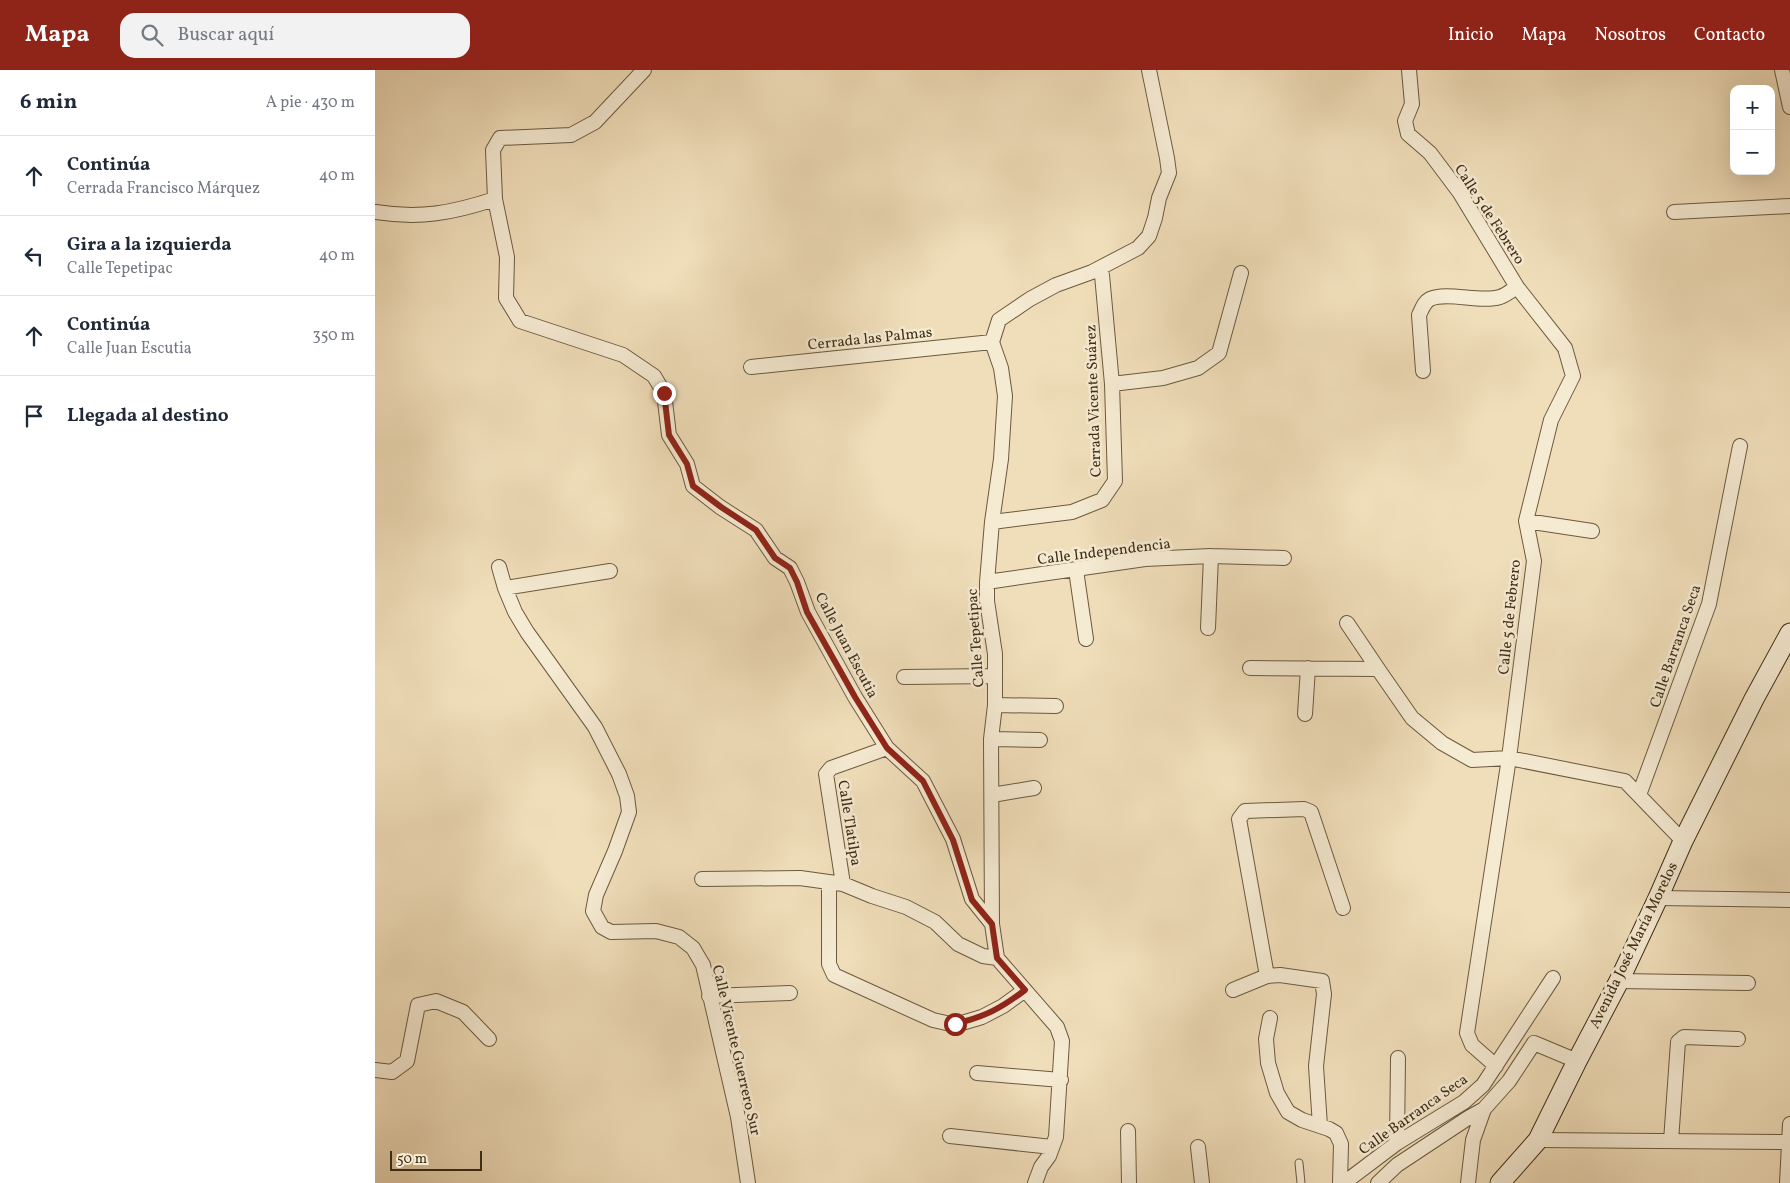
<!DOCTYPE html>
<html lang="es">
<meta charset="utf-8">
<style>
:root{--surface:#fff;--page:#f2f2f3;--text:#1f2937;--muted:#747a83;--line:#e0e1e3;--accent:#8f2418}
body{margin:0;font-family:Vollkorn,serif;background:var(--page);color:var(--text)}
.controls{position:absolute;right:15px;top:15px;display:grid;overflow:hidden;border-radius:10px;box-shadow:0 5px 20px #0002}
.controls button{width:45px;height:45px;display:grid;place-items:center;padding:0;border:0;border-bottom:1px solid var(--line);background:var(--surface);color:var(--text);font:25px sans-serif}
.scale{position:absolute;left:15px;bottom:12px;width:92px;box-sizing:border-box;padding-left:5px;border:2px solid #3f2e15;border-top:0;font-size:14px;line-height:18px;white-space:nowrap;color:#3f2e15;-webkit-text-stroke:4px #f5ead2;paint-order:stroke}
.stop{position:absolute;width:15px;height:15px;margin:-11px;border:4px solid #8f2418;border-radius:50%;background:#fff}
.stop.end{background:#8f2418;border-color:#fff;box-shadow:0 1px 5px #0008}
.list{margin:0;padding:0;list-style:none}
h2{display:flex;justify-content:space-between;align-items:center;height:65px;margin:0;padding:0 20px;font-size:21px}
h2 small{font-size:16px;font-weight:400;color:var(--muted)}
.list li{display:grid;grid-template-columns:32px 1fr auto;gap:15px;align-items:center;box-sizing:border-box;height:80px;padding:0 20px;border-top:1px solid var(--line)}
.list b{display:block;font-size:19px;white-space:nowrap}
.list p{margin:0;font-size:16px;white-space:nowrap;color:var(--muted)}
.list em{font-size:16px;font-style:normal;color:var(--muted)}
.icon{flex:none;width:28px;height:28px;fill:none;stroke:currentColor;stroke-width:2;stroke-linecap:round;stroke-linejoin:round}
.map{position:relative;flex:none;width:1415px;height:1113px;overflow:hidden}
header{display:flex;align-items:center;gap:30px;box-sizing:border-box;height:70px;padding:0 25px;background:var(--accent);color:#fff}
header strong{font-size:24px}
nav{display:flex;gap:28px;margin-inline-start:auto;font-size:18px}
.search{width:350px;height:45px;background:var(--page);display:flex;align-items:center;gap:12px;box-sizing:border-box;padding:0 18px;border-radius:15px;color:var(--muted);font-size:19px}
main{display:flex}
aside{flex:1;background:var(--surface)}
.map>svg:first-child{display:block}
</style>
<header>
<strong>Mapa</strong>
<div class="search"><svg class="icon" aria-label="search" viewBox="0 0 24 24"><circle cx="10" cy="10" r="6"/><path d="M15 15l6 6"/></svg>Buscar aquí</div>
<nav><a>Inicio</a><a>Mapa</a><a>Nosotros</a><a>Contacto</a></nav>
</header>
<main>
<aside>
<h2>6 min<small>A pie · 430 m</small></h2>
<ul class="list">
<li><svg class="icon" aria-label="ahead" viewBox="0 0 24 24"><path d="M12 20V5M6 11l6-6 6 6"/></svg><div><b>Continúa</b><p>Cerrada Francisco Márquez</p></div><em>40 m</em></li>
<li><svg class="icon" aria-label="left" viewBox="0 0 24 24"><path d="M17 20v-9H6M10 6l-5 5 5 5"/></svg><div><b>Gira a la izquierda</b><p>Calle Tepetipac</p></div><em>40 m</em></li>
<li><svg class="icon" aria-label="ahead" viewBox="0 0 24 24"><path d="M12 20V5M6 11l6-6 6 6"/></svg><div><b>Continúa</b><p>Calle Juan Escutia</p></div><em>350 m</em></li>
<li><svg class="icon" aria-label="arrive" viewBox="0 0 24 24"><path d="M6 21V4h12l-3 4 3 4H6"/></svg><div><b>Llegada al destino</b></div></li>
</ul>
</aside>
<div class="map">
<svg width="1415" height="1113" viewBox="0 0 1415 1113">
<rect width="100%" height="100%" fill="#f0deba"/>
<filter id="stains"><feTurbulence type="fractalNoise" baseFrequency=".004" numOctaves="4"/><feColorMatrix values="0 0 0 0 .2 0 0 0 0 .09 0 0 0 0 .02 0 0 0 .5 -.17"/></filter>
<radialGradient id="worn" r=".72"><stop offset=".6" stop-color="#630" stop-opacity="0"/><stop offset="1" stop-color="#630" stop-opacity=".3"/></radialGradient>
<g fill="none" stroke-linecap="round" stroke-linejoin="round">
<g stroke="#6b5a3e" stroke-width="9">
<path id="lane" d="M924,1093l2,20"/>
</g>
<g stroke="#6b5a3e" stroke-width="16">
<path id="street" d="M269,0l-49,52 -24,13 -71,3 -7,12 2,49 12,58 -1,41 14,23 103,34 31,21 10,17 5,42 18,29 6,22 27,21 36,23 19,28 15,10 7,14 11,30 47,85 32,51 36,33 30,58 19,60 20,25
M1034,0l3,34 -7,17 3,13 22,19 30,40 57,94 48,61 8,28 -22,44 -25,101 8,40 -25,197 -42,275 5,12 24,21
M1407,0l8,37
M0,142c46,7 77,1 120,-13
M1299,142l116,-6
M376,297l241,-25
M1048,301l-4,-56c3,-6 5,-13 11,-16 17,-8 50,4 70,-2 6,-2 12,-7 17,-10
M737,314l51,-6 35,-10 21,-15 22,-80
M1151,451l66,10
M617,452l80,-10 30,-12 13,-19 -3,-97 -10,-109
M124,497l6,21 10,24 12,20 68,95 24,47 8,22 2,16 -14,39 -19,44 -3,16 9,16 9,5 45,-1 23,6 14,11 10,17 35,152 10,66
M701,500l10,69
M612,512l158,-23 66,-3 73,2
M130,518l105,-17
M972,553l31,46
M833,558l3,-72
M875,598l128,1 34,49 30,25 30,17 37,-2 116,23 58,60
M529,607l91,-1
M620,635l61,1
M930,644l3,-46
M616,669l49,1
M617,725l42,-7
M1264,725l70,-191 31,-158
M327,809l98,-1 43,6 29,12 34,11 29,15 23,22 25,12 14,2
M454,812v82l5,11 99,45 22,5 27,-8 21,-11 22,-16
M468,814l-17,-110 5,-6 56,-20
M1283,828l132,2
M892,906l-28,-157 6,-8 59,-2 7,3 32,96
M1244,911l129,2
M858,920l34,-14 13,-1 42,6 2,13 -8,72 4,60
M334,926l81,-3
M895,948l-4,21 2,24 9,30 11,19 14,8 27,9 7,4 5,11 -1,39
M0,1000l17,2 15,-11 11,-56 18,-4 27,11 26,27
M602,1003l84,7
M753,1061l1,52
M575,1066l102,11
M1163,1070l252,2
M1296,1071l7,-99 6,-5 54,2
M1022,1073l1,-85
M823,1077l4,36
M660,1113l6,-16 8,-11 7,-19 6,-96 -5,-14 -60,-69 -5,-34 -1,-185 4,-34v-51l-8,-53v-19l5,-60 9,-63 4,-63 -4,-28 -9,-26 7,-22 31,-21 26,-14 36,-13 46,-24 11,-12 6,-18 4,-20 10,-25 -2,-15 -18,-88
M969,1113l53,-40 67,-41 19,-17 70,-107
M1003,1113l19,-18 71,-47 16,-9 25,-28 25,-38 43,18
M1093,1113l5,-43 11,-31
M1412,1113l3,-59"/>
</g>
<g stroke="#3f2e15" stroke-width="21">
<path id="secondary" d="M1125,1113l38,-43 39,-79 42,-80 39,-83 25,-57 71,-142 36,-66"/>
</g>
<use href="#lane" stroke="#f5ead2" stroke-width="7"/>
<use href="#street" stroke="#f5ead2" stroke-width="14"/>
<use href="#secondary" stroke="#f5ead2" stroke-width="19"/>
</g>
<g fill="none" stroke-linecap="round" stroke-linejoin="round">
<path stroke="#8f2418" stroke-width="6" d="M289,323l5,42 18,29 6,22 28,21 35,23 19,28 15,10 7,14 10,30 48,85 32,51 36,33 30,59 19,60 20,24 5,34 28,32c-25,19 -39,26 -70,34"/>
</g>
<g text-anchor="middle" stroke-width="5" stroke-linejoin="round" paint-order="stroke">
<g font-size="15" fill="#3f2e15" stroke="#f5ead2">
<text transform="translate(1115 144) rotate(57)" y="5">Calle 5 de Febrero</text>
<text transform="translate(495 268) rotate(-6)" y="5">Cerrada las Palmas</text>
<text transform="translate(718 331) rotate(-92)" y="5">Cerrada Vicente Suárez</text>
<text transform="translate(729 481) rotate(-7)" y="5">Calle Independencia</text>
<text transform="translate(1134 547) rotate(-84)" y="5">Calle 5 de Febrero</text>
<text transform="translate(600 568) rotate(-94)" y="5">Calle Tepetipac</text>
<text transform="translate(472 575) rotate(62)" y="5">Calle Juan Escutia</text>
<text transform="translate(1300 576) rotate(-71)" y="5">Calle Barranca Seca</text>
<text transform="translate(475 753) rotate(81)" y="5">Calle Tlatilpa</text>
<text transform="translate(1258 875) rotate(-64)" y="5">Avenida José María Morelos</text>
<text transform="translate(362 980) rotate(77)" y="5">Calle Vicente Guerrero Sur</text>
<text transform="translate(1038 1044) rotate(-35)" y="5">Calle Barranca Seca</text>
</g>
</g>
<rect width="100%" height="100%" filter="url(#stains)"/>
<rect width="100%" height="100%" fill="url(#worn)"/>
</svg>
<div class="controls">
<button>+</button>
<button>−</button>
</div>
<div class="scale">50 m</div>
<div class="stop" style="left:580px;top:954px"></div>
<div class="stop end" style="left:289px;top:323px"></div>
</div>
</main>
